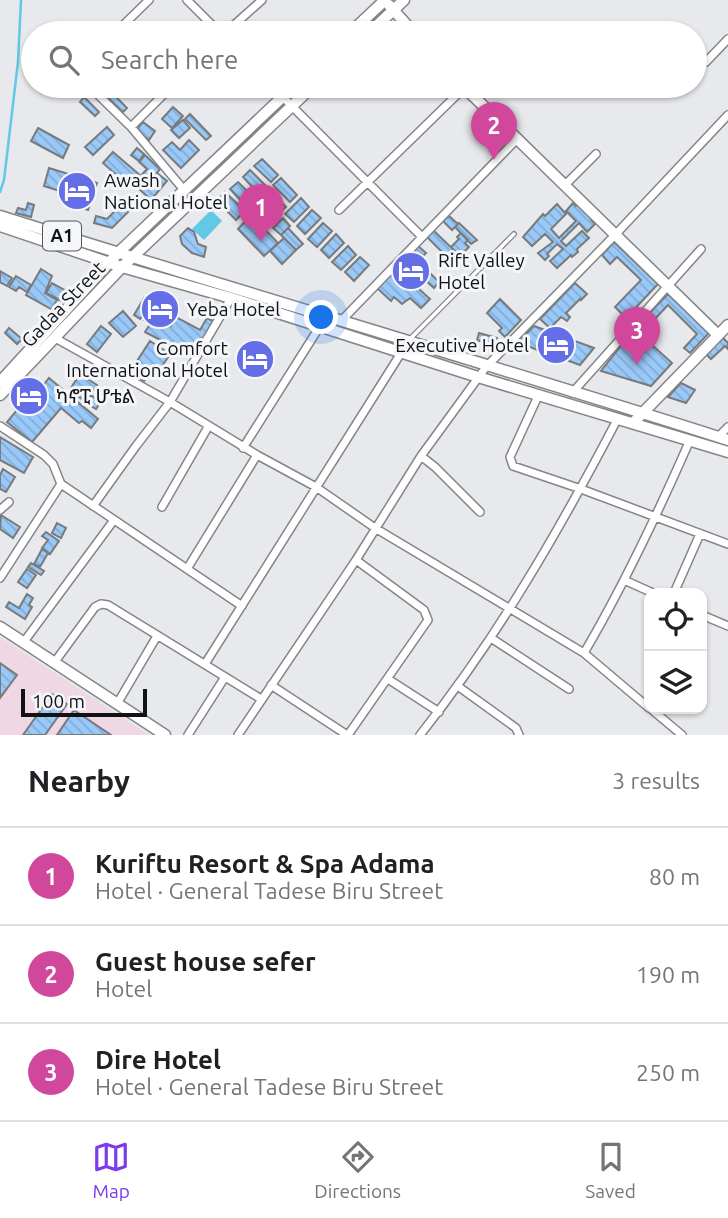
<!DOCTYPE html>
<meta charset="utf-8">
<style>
:root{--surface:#fff;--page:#f2f2f2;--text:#202124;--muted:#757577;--line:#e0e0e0;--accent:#7c3aed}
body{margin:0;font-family:Ubuntu,"Noto Sans Ethiopic",sans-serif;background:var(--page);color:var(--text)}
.controls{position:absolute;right:21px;bottom:21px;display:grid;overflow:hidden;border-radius:14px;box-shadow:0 2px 5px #0004}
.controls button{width:63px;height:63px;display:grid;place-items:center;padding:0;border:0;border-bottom:2px solid var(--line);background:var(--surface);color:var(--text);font:35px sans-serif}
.scale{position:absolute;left:21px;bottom:18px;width:126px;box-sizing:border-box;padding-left:7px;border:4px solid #111213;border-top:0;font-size:19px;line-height:24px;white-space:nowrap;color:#111213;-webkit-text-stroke:5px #f4f6f9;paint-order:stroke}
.you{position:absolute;left:322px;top:318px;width:24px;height:24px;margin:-18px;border:5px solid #fff;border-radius:50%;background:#1a73e8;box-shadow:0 0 0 10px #1a73e833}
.badge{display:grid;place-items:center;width:46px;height:46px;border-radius:50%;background:var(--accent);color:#fff;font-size:23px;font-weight:700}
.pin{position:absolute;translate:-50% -58px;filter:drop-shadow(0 2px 4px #0008)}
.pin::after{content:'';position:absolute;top:37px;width:24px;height:21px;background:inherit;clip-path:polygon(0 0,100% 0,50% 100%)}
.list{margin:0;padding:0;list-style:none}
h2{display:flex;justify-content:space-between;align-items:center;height:91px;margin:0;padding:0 28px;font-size:30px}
h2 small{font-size:23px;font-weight:400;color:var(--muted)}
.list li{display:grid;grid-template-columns:46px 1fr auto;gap:21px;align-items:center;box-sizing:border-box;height:98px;padding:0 28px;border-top:2px solid var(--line)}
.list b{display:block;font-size:26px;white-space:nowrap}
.list p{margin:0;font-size:23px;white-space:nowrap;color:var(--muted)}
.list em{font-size:23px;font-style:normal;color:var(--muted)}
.icon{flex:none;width:38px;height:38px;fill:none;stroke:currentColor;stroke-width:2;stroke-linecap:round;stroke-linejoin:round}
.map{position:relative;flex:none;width:728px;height:735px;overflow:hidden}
.search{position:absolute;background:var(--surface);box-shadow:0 2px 5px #0004;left:21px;right:21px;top:21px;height:77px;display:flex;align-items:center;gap:18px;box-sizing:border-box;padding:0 24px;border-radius:38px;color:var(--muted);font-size:26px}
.sheet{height:385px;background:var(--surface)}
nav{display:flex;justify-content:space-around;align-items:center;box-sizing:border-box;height:98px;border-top:2px solid var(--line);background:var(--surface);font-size:19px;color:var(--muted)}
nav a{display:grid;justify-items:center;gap:4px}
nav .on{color:var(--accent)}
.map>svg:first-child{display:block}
</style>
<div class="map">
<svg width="728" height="735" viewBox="0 0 728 735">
<defs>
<pattern id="building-back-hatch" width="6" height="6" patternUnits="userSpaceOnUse" patternTransform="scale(1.75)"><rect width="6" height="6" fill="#99c9f8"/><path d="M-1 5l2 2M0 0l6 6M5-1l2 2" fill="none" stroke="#83acd4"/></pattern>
</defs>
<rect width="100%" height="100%" fill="#e7e9ec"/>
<path fill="#efd8e4" d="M0,637l149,98h-149z"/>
<path fill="#61c8e5" d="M211,210l11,11 -18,19 -12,-11z"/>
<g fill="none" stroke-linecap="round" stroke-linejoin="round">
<path stroke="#61c8e5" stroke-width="2.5" d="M0,192l4,-12 14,-118 3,-62"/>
</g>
<path fill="url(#building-back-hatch)" stroke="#787b7d" stroke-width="2" d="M114,86h5l5,4 -7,8 10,10 -4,4 -18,-17z
M84,97l15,15 -4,4 -15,-14z
M173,107l10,9 -11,12 -10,-9z
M190,114l21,22 -5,4 -21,-21z
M183,120l7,8 -11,10 -8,-8z
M143,122l12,9 -6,9 -13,-9z
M107,127l7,8 -21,20 -8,-8z
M38,128l31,17 -6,13 -32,-17z
M189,140l10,10 -18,18 -18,-18 9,-8 8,8z
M137,148l7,6 -5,7 -8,-6z
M113,152l28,24 -11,11 -27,-24z
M145,155l15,14 -3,4 10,8 -16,19 -13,-12 3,-3 -5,-4 11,-12 -8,-7z
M262,159l16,16 -7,7 -17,-16z
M49,168l48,15 -9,27 -14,-5 2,-9 -32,-10z
M250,170l16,16 -7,8 -16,-17z
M281,178l16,17 -7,7 -17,-17z
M238,182l16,16 -8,8 -16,-17z
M270,190l16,17 -8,7 -16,-17z
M225,192l20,19 -9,9 -19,-19z
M130,196l7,7 -25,25 -18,-5 2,-7 11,3z
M301,198l8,9 -15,15 -9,-8z
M258,202l16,16 -8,8 -16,-17z
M28,203l6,2 -3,12 -15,-4 2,-5 8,2z
M573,203l3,3 4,-3 14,15 -3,2 4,4 -8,8 -8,-9 -18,18 5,5 16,-15 7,7 -12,11 1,3 -6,5 -1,-2 -14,13 -7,-7 13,-12 -6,-5 -10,10 2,2 -4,4 -7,-7 15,-11 -8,-8 -13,12 -9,-9 20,-23 2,2 12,-12 9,10 -15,15 8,9 17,-17 -10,-10z
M312,210l9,8 -16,16 -8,-8z
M251,215l27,28 -14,13 -26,-27z
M449,216l9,8 -6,6 -9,-9z
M283,218l7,8 -9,9 -8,-7z
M323,223l9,8 -15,16 -9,-8z
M459,223l18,17 -6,4 -16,-17z
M188,228l6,4 4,12 8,3 -2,10 -12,-4 -10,-9 -2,-8z
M288,228l15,16 -7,6 -15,-15z
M433,230l27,26 -7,7 -26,-26z
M461,233l7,7 -3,3 4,4 -5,5 3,3 -4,4 -12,-12 8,-8 -2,-2z
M336,234l8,9 -15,15 -8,-8z
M284,238l12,12 -14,14 -12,-13z
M614,242l44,42 -32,34 -11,-11 26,-27 -24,-23 -7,7 -8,-9z
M417,245l9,8 -8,8 21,21 -5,6 -8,-7 -7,8 11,10 -9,9 -11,-10 -8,6 -8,-7 -3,4 -14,-13z
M348,246l8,9 -15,15 -9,-8z
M360,257l9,8 -15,16 -9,-9z
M41,269l11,7 -7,17 12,7 -6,9 -25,-14z
M0,271l12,7 -5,8 -7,-4z
M16,276l15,9 -4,7 -8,-5 -3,4 -7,-4z
M52,283l16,9 -5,10 -17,-9z
M575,283l12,11 -6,6 -1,-1 -14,14 4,4 -3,4 -6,-4 -11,11 -10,-9z
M668,294l41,39 -19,20 -6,-5 13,-14 -29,-29 -28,30 -6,-6z
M144,298l8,7 -12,14 -6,-4z
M500,299l21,21 -16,17 -6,-6 3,-3 -15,-15z
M153,304l18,9 -5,10 5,3 5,-9 24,13 7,-12 6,3 -20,36 -48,-25 5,-8 -6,-4z
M123,311l13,15 -13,11 -14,-14z
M101,326l10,8 -14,18 -10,-8z
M534,326l60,22 -14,17 -22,-8 -3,7 -10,-4 2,-6 -29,-12z
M9,328l13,11 -5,5 -12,-11z
M479,333l18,5 -2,7 -13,-1 1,-2 -6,-2z
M723,338l5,5v6l-3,-3 -14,13 -5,-5z
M150,341l20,13 -13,20 -6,-4 -7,11 -14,-9z
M624,342l16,14 11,-12 21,19 -21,23 -50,-15z
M80,374l17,11 -10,17 -18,-11z
M49,378l49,41 -7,9 -9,-7 -3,2 -18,-15 -29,34 -25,-20 14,-17 4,3z
M681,383l14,7 -9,13 -18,-6z
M92,396l9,5 -5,8 -8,-5z
M0,437l33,20 -9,16 -24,-13z
M3,469l12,8 -9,15 -6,-3v-14z
M1,515l19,12 -7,11 -13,-9z
M57,523l9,5 -5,10 -9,-5z
M46,532l13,9 -9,13 -8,-6 6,-8 -6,-4z
M42,549l6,4 -8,14 -6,-3z
M31,563l13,8 -3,4 -13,-8z
M27,569l9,6 -9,13 -9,-6z
M27,594l6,4 -4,7 3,2 -7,12 -19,-12 3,-5 10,6z
M0,663l17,12 -17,23z
M52,694l15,10 -22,31h-22z
M74,710l37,25h-54z"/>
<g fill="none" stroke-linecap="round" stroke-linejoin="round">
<g stroke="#838587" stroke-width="6">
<path id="lane" d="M410,339l104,-105"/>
</g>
<g stroke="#838587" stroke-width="10">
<path id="street" d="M187,0l33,33
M115,33l34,-33
M225,33l37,-33
M706,62l22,-23
M89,86l42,41 53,63
M272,86l149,150
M131,127l41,-41
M565,185l31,-31
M339,210l126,-123
M342,320l176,-182
M55,338l115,64 87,53 59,32 59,41 209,125 65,55
M572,393l129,-144
M539,394l-29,63 3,9 68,23 147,55
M0,426l44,29 9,9 8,20 181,122
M718,437l10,-10
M243,448l84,-133
M421,456l14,11 45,45
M93,506l43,-60 34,-44 61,-104
M162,507l46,-80
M0,510l9,-8
M187,569l70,-114
M0,578l61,-94
M624,580l29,13
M674,593l26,-59
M702,615l26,11
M491,638l78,51
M23,643l91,-123
M584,653c40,-68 74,-140 106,-213
M54,663l41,-56 6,-3 7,1 153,94
M205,664l203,-322
M388,679l51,33
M271,685l76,50
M459,687l57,41 3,7
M117,704l40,-68
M651,709l31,26
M188,735l37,-58
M238,735l118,-175 65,-104 65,-89 129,-132 113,-120
M348,735l80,-115 -4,-10 -68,-50
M420,735c78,-98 140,-206 198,-317"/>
</g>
<g stroke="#838587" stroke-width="13">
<path id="secondary" d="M389,5l25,28
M350,33l35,-33
M369,33l35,-33
M463,86l255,249
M0,382l118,-129 176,-167
M0,395l122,-128 191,-181
M633,423l95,-98
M0,627l165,108"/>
</g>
<g stroke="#838587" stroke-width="13">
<path id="primary" d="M0,216c242,76 486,147 728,224
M0,226l122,41 109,31 247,79 250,75"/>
</g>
<use href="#lane" stroke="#fff" stroke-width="3.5"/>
<use href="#street" stroke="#fff" stroke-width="7"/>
<use href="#secondary" stroke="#fff" stroke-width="10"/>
<use href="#primary" stroke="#fff" stroke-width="10"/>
</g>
<defs>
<g id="hotel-disc" transform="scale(2.0125)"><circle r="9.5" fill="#646ee7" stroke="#f4f6f9"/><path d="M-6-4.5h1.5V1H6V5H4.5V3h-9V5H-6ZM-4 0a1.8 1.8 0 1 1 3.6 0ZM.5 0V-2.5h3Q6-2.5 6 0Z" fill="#fff"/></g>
</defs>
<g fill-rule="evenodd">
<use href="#hotel-disc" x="77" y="191"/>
<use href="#hotel-disc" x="411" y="271"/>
<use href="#hotel-disc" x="160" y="309"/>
<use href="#hotel-disc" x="556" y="345"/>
<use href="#hotel-disc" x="255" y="359"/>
<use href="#hotel-disc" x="29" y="396"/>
</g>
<g text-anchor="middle" stroke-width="6" stroke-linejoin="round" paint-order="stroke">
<rect fill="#f4f6f9" stroke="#555658" stroke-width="2" x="43" y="221.5" width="38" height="29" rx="5"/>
<g font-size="18" font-weight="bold" fill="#111213">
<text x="62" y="242">A1</text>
</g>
<g font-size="19" fill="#111213" stroke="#f4f6f9" text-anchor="start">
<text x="104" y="187">Awash<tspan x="104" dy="22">National Hotel</tspan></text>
<text x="438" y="267">Rift Valley<tspan x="438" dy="22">Hotel</tspan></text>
<text x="187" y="316">Yeba Hotel</text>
<text x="529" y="352" text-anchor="end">Executive Hotel</text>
<text x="228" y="355" text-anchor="end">Comfort<tspan x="228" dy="22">International Hotel</tspan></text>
<text x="56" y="403">ካኖፒ ሆቴል</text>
</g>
<g font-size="19" fill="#111213" stroke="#f4f6f9">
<text transform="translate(63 304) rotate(-46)" y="7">Gadaa Street</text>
</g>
</g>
</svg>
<div class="controls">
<button><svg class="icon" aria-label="locate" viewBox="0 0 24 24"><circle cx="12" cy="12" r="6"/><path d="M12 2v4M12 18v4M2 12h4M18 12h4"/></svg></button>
<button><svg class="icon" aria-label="layers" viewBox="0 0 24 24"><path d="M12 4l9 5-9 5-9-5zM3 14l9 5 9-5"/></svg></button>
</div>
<div class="scale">100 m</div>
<div class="you"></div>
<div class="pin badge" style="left:261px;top:242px;background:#d1479c">1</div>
<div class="pin badge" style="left:494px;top:160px;background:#d1479c">2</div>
<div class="pin badge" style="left:637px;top:365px;background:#d1479c">3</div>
<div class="search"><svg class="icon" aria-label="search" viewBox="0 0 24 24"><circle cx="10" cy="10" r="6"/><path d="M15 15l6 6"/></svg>Search here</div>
</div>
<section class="sheet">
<h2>Nearby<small>3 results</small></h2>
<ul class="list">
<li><span class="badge" style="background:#d1479c">1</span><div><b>Kuriftu Resort &amp; Spa Adama</b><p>Hotel · General Tadese Biru Street</p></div><em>80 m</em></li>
<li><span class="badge" style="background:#d1479c">2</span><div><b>Guest house sefer</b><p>Hotel</p></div><em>190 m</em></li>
<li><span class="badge" style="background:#d1479c">3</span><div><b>Dire Hotel</b><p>Hotel · General Tadese Biru Street</p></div><em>250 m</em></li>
</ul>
</section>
<nav>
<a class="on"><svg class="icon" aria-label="map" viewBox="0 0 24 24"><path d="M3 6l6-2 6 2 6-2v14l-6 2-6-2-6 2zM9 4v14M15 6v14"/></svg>Map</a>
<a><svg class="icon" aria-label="directions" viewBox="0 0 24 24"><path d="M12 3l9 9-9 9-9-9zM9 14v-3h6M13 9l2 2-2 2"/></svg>Directions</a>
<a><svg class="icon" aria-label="saved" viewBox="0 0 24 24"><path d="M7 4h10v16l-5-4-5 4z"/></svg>Saved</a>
</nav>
